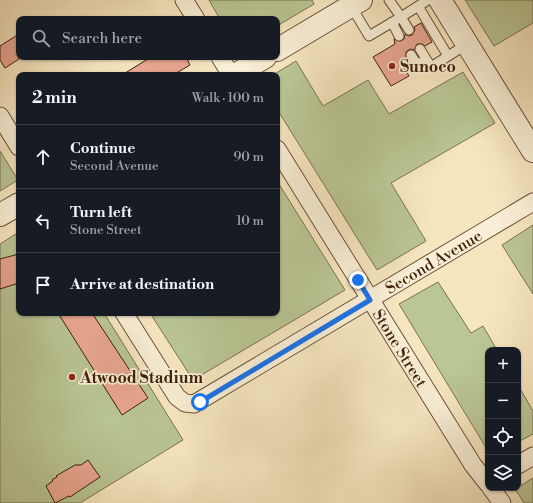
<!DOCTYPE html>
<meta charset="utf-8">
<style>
:root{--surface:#171b24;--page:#20242c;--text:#f1f3f6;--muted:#9ea1a6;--line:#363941}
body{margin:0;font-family:"Libre Bodoni",serif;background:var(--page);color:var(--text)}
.controls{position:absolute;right:12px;bottom:12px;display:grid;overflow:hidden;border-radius:8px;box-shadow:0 1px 3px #0004}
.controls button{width:36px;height:36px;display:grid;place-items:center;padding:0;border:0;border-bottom:1px solid var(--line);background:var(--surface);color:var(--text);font:20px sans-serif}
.stop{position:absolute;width:12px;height:12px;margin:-9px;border:3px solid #1a73e8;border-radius:50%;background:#fff}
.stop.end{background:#1a73e8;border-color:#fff;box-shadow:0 1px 4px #0008}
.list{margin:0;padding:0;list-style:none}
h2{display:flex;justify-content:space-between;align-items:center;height:52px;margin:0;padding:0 16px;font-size:17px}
h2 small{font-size:13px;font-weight:400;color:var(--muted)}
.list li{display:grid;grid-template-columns:26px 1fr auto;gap:12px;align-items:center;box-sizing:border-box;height:64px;padding:0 16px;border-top:1px solid var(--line)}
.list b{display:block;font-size:15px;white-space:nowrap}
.list p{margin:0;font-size:13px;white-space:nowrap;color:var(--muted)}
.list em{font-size:13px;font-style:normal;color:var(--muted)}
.icon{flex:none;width:22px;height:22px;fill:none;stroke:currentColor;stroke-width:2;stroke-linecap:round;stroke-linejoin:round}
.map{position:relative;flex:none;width:533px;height:503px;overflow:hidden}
.search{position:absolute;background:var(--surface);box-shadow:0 1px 3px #0004;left:16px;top:16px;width:264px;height:44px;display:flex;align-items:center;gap:10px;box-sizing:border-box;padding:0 14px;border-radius:8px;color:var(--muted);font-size:15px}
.panel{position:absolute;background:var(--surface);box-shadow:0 1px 3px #0004;left:16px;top:72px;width:264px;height:244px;border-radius:8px}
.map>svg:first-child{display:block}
</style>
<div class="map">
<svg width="533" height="503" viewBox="0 0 533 503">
<rect width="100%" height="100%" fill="#f6e6c0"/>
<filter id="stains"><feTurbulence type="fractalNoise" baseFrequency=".005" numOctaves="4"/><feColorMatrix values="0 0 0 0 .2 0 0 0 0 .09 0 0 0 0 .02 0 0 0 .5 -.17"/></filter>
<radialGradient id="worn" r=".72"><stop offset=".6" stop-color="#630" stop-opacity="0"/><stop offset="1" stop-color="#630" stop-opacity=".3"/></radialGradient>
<path fill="#bac695" stroke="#7c7250" d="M209,0h103l2,4 -37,22v-7h-57z
M465,0h68v23l-39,23z
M296,61l27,45 45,-26 21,34 74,-42 32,51 -104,60 35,58 -49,29 -100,-161v-34h-4z
M0,151l18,29 -18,11z
M277,181l68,109 -152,90 -43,-67h127z
M533,225v69l-31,-49z
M19,232v81h85l79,127 -103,63h-80v-259z
M438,282l33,51 12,-7 14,24h-9v101l-89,-147z
M518,385l15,26v23l-15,8z
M533,478v25h-9l-9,-14z"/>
<path fill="#e8a691" stroke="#3e1f0b" d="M421,23l11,19 -7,4 -3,-2h-5l-3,6 -4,-1 -4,3v6l-6,3 9,15 -18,10 -18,-29 22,-13 -1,-5 7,2 3,-2 1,-5 4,2 3,-1 3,-5 -1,-3z
M19,34v25l-14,9 -5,-8v-14z
M151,57h35l4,8 -17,10h-51z
M19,254v29l-19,6v-30z
M58,313h34l56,85 -26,17z
M88,460l12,17 -30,20 -1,-1 -14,7 -9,-17 7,-5 -1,-1 5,-3 -1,-1 19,-11h6z"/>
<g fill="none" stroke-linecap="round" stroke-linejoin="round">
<g stroke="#6c5138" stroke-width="11">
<path id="service" d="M351,6l18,30 32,-19 -12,-17
M418,6l30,50
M392,22l7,14
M409,30l-8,-13 27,-17
M420,49l11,18 36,-23
M411,55l5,8 12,-1"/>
</g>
<g stroke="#6c5138" stroke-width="19">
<g id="minor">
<path d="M184,0l12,19"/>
<path d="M220,57l11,18"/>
<path d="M0,116l19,31"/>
<path id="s1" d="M277,149l196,316 15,19"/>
<path id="s2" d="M124,313l53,84 8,6 9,1 339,-202"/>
<path d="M518,465l15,-9"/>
<path d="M491,488l11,15"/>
</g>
</g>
<g stroke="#6c5138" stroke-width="24">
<path id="tertiary" d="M440,0l93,151
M277,50l84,-50
M235,75l30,-18
M0,215l19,-11"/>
</g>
<use href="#service" stroke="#f9efd6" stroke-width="9"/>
<use href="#minor" stroke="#f9efd6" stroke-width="17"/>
<use href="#tertiary" stroke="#f9efd6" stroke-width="22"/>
</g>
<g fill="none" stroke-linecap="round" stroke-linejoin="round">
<path stroke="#1a73e8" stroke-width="5" d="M200,402l170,-102 -12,-20"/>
</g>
<g fill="#8f2418" stroke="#f9efd6" stroke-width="1.5">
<circle cx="392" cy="66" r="4"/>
<circle cx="72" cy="377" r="4"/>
</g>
<g text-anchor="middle" stroke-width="3.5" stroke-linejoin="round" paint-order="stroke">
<g font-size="16" font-weight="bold" fill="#3e1f0b" stroke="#f9efd6" text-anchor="start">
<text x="400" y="72">Sunoco</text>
<text x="80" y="383">Atwood Stadium</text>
</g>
<g font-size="16" fill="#3e1f0b" stroke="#f9efd6">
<text dy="6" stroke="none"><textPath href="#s2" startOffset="397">Second Avenue</textPath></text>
<text dy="6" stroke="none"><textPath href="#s1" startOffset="234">Stone Street</textPath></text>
</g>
</g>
<rect width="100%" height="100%" filter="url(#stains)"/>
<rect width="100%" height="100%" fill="url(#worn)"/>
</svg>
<div class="controls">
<button>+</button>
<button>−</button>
<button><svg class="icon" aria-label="locate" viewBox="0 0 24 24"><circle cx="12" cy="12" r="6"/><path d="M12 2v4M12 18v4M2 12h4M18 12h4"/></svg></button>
<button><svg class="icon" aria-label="layers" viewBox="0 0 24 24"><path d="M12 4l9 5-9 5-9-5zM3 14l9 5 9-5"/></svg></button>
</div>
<div class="stop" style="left:200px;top:402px"></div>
<div class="stop end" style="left:358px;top:280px"></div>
<div class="search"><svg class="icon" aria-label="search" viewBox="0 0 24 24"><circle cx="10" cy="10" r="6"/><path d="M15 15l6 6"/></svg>Search here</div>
<section class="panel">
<h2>2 min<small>Walk · 100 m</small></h2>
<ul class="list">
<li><svg class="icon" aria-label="ahead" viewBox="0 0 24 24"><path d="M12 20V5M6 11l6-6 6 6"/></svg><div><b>Continue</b><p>Second Avenue</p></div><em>90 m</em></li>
<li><svg class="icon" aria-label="left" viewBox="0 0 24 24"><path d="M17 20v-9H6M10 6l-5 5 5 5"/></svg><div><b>Turn left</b><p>Stone Street</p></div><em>10 m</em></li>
<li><svg class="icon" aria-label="arrive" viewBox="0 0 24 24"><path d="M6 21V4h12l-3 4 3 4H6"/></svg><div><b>Arrive at destination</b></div></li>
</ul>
</section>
</div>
